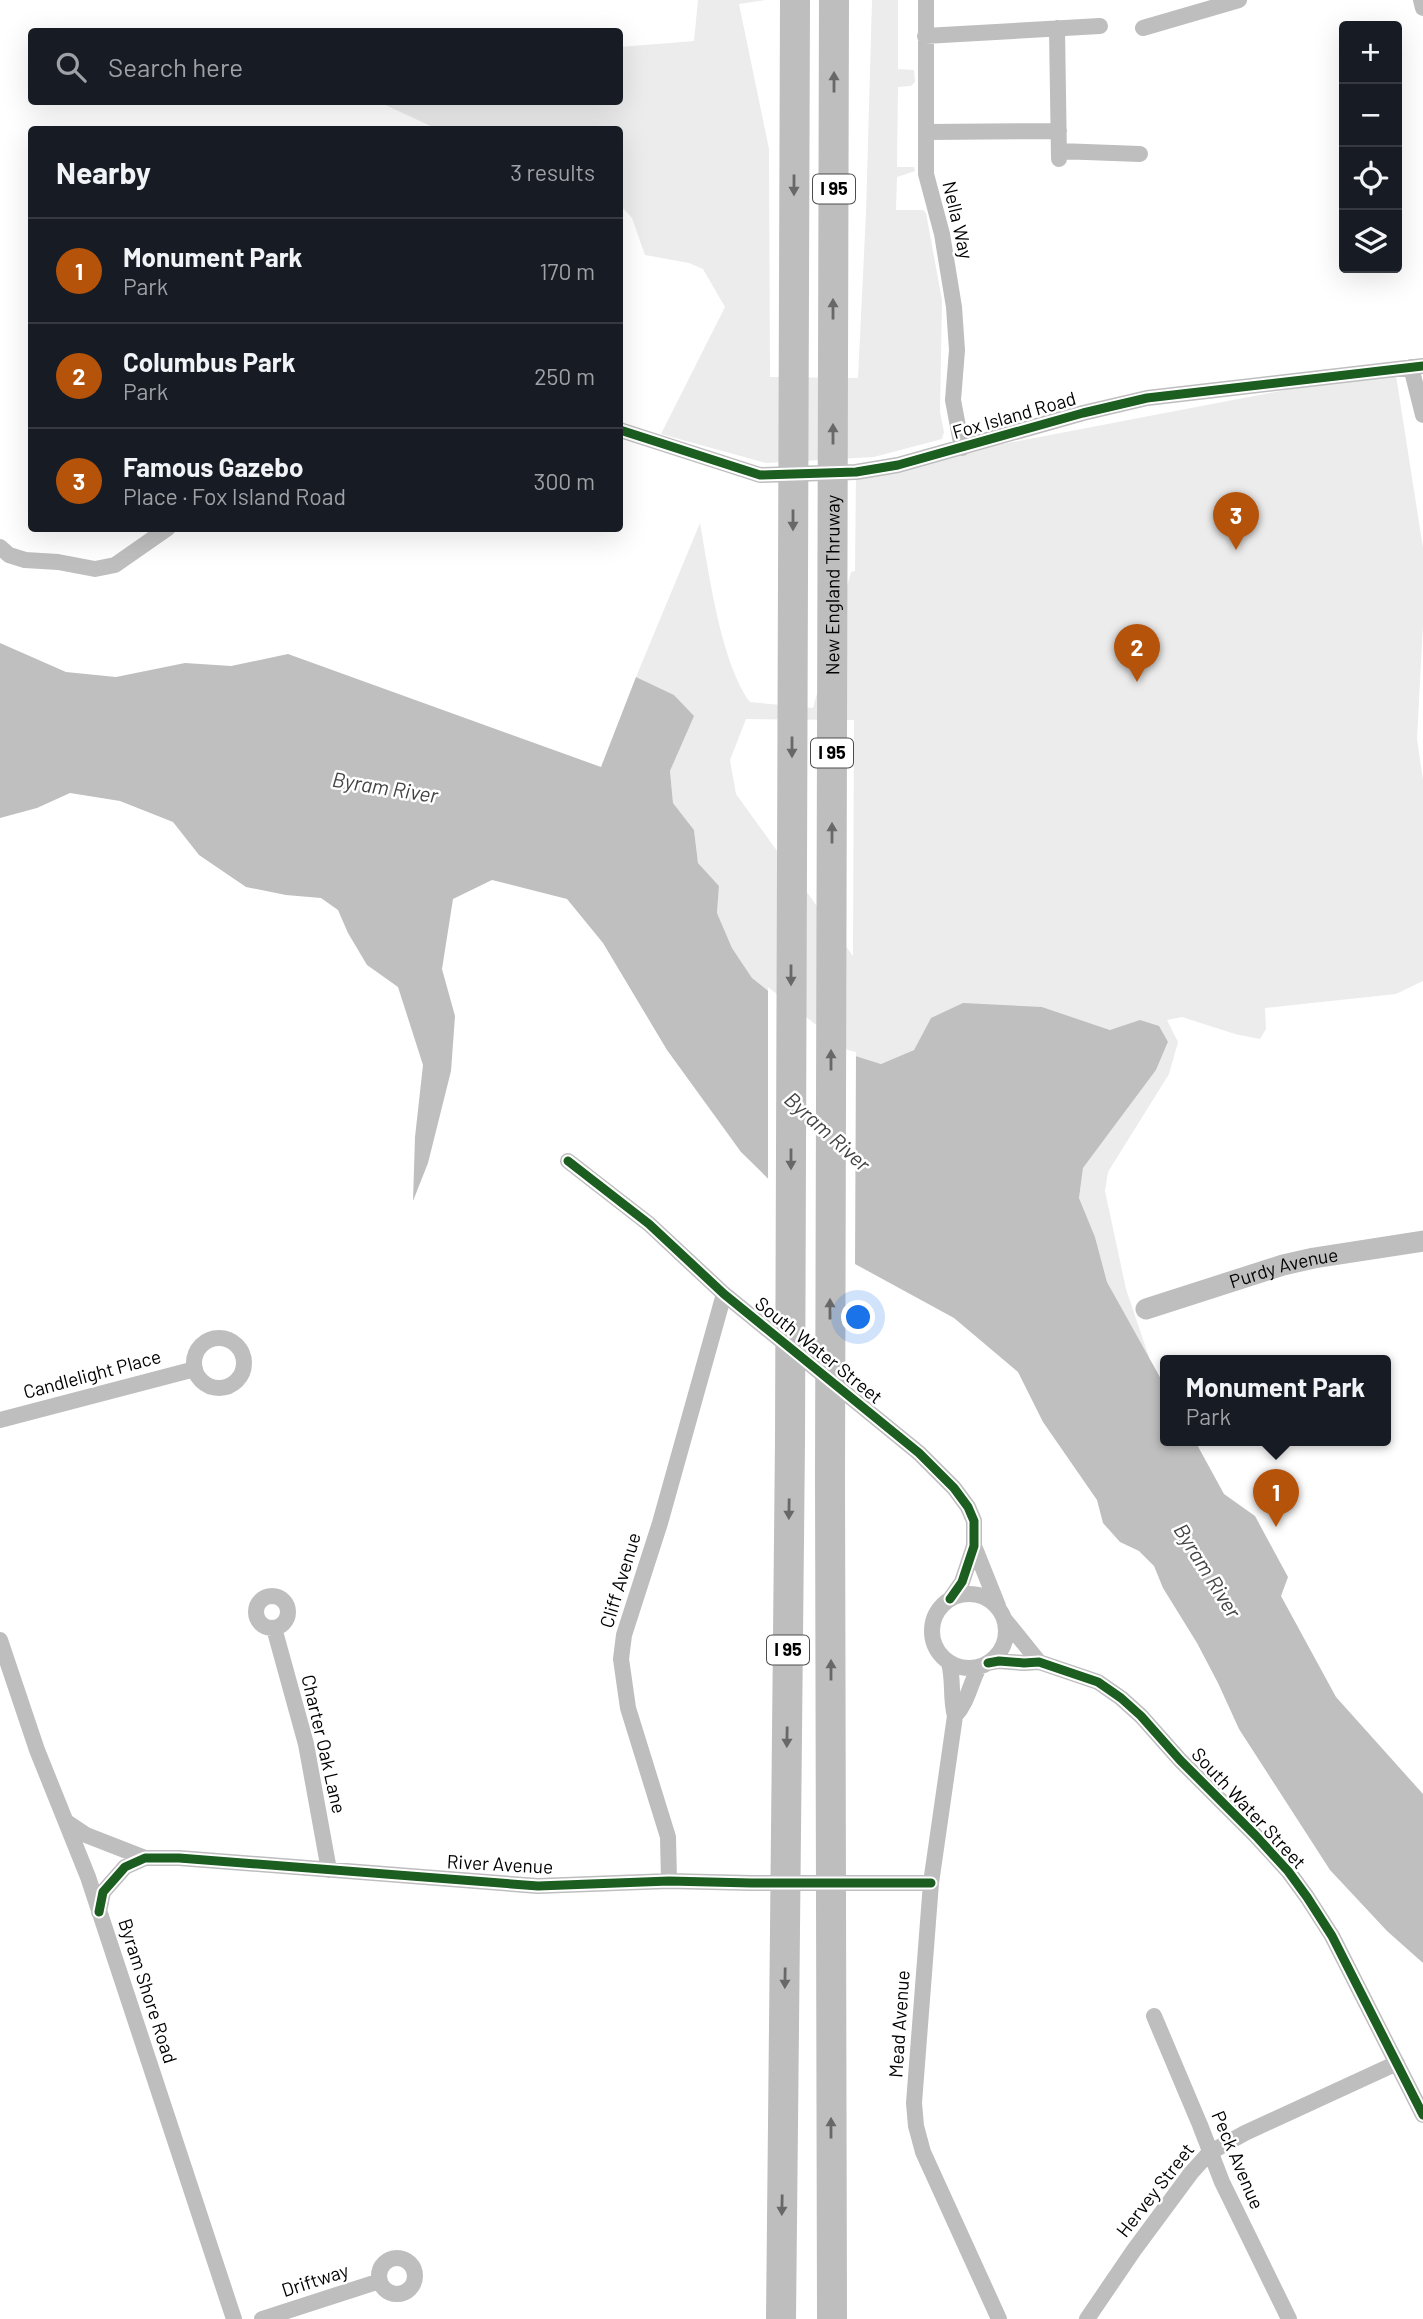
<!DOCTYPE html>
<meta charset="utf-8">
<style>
:root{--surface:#171b24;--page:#242831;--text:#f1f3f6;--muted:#9ea1a6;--line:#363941;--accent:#b45309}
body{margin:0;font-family:Barlow,sans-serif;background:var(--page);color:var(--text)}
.controls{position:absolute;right:21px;top:21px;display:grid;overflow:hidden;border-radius:7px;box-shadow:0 7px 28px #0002}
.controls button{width:63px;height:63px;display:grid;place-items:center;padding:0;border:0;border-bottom:2px solid var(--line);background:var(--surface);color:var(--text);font:35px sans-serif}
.you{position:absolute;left:859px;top:1318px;width:24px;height:24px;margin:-18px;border:5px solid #fff;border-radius:50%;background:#1a73e8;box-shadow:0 0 0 10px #1a73e833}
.badge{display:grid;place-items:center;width:46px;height:46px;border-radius:50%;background:var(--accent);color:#fff;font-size:23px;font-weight:700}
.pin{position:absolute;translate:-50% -58px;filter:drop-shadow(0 2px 4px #0008)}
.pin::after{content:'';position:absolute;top:37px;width:24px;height:21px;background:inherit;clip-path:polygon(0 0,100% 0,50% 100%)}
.popup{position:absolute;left:1160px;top:1355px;width:231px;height:91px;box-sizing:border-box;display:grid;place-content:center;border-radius:7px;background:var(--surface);filter:drop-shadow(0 2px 5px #0005);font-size:23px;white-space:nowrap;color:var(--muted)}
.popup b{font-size:26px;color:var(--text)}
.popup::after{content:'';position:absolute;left:50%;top:100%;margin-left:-14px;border:14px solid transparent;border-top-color:var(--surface)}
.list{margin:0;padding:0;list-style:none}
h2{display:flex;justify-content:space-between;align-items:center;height:91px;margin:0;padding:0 28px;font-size:30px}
h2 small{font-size:23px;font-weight:400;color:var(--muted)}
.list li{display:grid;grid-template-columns:46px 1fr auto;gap:21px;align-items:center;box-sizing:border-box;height:105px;padding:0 28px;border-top:2px solid var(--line)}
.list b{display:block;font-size:26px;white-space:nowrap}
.list p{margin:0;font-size:23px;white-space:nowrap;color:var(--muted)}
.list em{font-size:23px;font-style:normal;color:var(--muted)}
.icon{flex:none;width:38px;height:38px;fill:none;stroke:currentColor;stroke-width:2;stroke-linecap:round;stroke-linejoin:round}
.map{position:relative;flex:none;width:1423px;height:2319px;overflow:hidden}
.search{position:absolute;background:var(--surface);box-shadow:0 7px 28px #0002;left:28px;top:28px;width:595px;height:77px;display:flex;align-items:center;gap:18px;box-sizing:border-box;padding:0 24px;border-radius:7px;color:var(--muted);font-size:26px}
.panel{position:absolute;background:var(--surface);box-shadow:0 7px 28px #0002;left:28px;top:126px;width:595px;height:406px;border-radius:7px}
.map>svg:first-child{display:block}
</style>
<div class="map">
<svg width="1423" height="2319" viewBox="0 0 1423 2319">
<rect width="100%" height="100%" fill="#fff"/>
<path fill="#ececec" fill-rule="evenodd" d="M698,0h67l-26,4 30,145 1,228 88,1 8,-165 6,-213h26v69l16,1 1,12 -4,4 -13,1 -1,80h17l1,4 -18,6 -1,33h27l3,3 16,87 -2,112 4,20 -2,7 -68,18 -108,6 -105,-29 64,-127 -22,-38 -14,-6 -44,-8 -13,-37 -12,-13v-75l-183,-1 -58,-27h241v-55l74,-6z
M1395,369l28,179v76l-6,115 6,41v201l-27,13 -131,14 1,21 -6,10 -25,-5 -53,-17 -15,3 11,22 -9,32 -61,98 -3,19 21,98 24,71 -43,-78 -12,-45 -16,-39 4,-30 73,-98 12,-27 -20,-20 -38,7 -68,-23 -111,11 -17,32 -33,14 -35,-11 -94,-75 -20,-30 -15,-35 2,-27 -21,-23 -4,-33 -21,-27 -3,-32 23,-55 -19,-21 -38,-18 64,-154c9,50 21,140 50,179l63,6 38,-136 4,-1 1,-99zM746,719l108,1 -1,236 -117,-162 -6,-34z"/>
<path fill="#bfbfbf" d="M0,643l66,29 50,5 69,-14 46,3 57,-12 313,113 35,-90 38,18 20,21 -24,55 3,32 21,27 4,33 21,23 -2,27 15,35 20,30 94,75 35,11 33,-14 17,-32 32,-15 79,4 68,23 30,-10 19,6 9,16 -12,28 -73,98 -4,30 16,39 12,45 59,106v53h29l29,53 31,22 33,61 -7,19 55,101 87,97v169l-36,-32 -57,-61 -91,-141 -21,-46 -21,-40 -34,-55 -9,-22 -15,-15 -19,-9 -17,-19 -6,-23 -54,-78 -25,-50 -64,-54 -99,-54 -114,-112 -74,-102 -64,-107 -36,-44 -75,-19 -39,19 -11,70 13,47 -4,55 -23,92 -15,38 2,-64 8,-72 -25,-78 -31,-22 -19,-32 -10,-23 -17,-12 -35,-3 -40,-8 -47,-32 -26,-33 -53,-21 -50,-8 -33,15 -37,10z"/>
<path fill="#fff" d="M768,987l80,63 8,2 -1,216 -87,-85z"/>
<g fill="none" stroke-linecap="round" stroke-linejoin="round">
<path stroke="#bebebe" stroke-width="16" d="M926,0v174l16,60 12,73 3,43 -4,50 9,48
M1421,0l2,8
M1057,28l2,131
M1143,28l96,-28
M925,36l175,-10
M926,132l133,-1
M1059,151l81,3
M1411,367l12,48
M620,430l140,45 96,-3 42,-7 185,-52 64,-15 276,-32
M0,547l9,8 16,5 33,2 37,7 20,-4 53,-37
M568,1161l81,63 75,70 195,159 35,35 14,19 6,14v25l-12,36 -12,17
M194 1363a25 25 0 1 1 50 0a25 25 0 1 1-50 0Z
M0,1420l195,-51
M974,1546l24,60
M932 1631a37 37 0 1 1 74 0a37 37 0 1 1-74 0Z
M256 1612a16 16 0 1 1 32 0a16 16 0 1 1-32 0Z
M1005,1620l34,42
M274,1628l32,116 23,126
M0,1640l37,110 51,127 146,442
M949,1663c5,18 1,35 6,53l-24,167 -17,220 2,23 7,26 76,167
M988,1663l11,-2 25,2 15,-1 59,20 23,16 20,18 39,44 76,76 32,35 19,26 25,39 91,179
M955,1716c13,-14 15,-32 24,-49
M68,1823l18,12 59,23
M669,1881l-1,-44 -40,-129 -7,-49 3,-24 36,-112 64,-229
M99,1912l4,-20 22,-25 20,-9h34l359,28 131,-5 82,2h180
M1154,2016l46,109 22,57 67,137
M379 2276a18 18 0 1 1 36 0a18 18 0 1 1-36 0Z
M262,2319l118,-38
M1087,2319l47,-69 57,-77 18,-20 36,-20 152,-70"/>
<path stroke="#bebebe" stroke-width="21" id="s1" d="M1146,1309l137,-44 31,-7 109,-17"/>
<g stroke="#bebebe" stroke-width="30">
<path d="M781,2319l9,-878 5,-1441"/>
<path id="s2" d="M832,2319l-2,-844 4,-1475"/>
</g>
<g stroke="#fff" stroke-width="13">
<path id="cycleway" d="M620,430l140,45 96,-3 42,-7 185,-52 64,-15 276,-32
M568,1161l81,63 75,70 195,159 35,35 14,19 6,14v25l-12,36 -12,17
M988,1663l11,-2 25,2 15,-1 59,20 23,16 20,18 39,44 76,76 32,35 19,26 25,39 91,179
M99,1912l4,-20 22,-25 20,-9h34l359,28 131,-5 82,2h180"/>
</g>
<use href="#cycleway" stroke="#1b5e20" stroke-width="9"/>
</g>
<defs><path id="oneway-solid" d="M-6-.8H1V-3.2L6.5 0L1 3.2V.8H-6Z" transform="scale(1.75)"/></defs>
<g fill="#686868">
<use href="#oneway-solid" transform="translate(834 82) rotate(-90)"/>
<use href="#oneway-solid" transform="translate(794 185) rotate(90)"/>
<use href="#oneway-solid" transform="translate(833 309) rotate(-90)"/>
<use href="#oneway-solid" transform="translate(833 434) rotate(-90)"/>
<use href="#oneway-solid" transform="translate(793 520) rotate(90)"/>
<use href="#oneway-solid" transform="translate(792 747) rotate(90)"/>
<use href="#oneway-solid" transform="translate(832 833) rotate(-90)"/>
<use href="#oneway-solid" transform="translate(791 975) rotate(90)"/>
<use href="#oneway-solid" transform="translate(831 1060) rotate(-90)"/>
<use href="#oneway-solid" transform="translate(791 1159) rotate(90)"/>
<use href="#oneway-solid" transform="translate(830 1309) rotate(-90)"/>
<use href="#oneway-solid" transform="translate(789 1509) rotate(91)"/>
<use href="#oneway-solid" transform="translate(831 1670) rotate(-90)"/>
<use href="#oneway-solid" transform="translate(787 1737) rotate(91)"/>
<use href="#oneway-solid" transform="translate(785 1978) rotate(91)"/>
<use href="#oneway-solid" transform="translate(831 2128) rotate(-90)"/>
<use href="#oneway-solid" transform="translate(782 2205) rotate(91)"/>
</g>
<g text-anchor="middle" stroke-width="5" stroke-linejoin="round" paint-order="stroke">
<g fill="#fff" stroke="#4c4c4c" stroke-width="2">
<rect x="813" y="174.5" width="42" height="29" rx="5"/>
<rect x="811" y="738.5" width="42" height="29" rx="5"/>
<rect x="767" y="1635.5" width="42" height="29" rx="5"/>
</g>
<g font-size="18" font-weight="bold" fill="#000">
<text x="834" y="195">I 95</text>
<text x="832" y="759">I 95</text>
<text x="788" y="1656">I 95</text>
</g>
<g font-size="19" fill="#000" stroke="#fff">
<text transform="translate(958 220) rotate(77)" y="7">Nella Way</text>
<text transform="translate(1014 415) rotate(-16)" y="7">Fox Island Road</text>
<text dy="7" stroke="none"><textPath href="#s2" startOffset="1734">New England Thruway</textPath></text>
<text dy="7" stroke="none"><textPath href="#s1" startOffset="144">Purdy Avenue</textPath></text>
<text transform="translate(819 1350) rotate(39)" y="7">South Water Street</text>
<text transform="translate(92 1374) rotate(-15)" y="7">Candlelight Place</text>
<text transform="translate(620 1580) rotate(-73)" y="7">Cliff Avenue</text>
<text transform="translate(324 1744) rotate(77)" y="7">Charter Oak Lane</text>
<text transform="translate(1249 1808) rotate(47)" y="7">South Water Street</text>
<text transform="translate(500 1864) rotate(3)" y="7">River Avenue</text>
<text transform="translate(148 1991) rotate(72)" y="7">Byram Shore Road</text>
<text transform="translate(899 2024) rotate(-86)" y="7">Mead Avenue</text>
<text transform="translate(1238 2160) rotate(67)" y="7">Peck Avenue</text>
<text transform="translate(1155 2190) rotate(-52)" y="7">Hervey Street</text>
<text transform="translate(315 2280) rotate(-18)" y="7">Driftway</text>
</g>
<g font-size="21" font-style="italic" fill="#444" stroke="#fff">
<text transform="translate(385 788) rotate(9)" y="7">Byram River</text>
<text transform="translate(827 1132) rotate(42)" y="7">Byram River</text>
<text transform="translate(1207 1571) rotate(58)" y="7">Byram River</text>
</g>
</g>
</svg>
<div class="controls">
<button>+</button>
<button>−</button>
<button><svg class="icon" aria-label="locate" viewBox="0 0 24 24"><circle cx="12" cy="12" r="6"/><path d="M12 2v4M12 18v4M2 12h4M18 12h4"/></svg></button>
<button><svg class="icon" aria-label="layers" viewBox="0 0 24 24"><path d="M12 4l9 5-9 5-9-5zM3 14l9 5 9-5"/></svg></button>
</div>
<div class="you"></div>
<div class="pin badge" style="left:1276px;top:1527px">1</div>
<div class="popup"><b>Monument Park</b>Park</div>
<div class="pin badge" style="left:1137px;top:682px">2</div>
<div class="pin badge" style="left:1236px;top:550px">3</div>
<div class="search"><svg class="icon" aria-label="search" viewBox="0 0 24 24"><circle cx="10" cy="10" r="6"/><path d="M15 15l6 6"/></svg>Search here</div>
<section class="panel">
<h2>Nearby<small>3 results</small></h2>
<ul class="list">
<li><span class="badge">1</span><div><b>Monument Park</b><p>Park</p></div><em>170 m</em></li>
<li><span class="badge">2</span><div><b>Columbus Park</b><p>Park</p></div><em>250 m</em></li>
<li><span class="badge">3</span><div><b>Famous Gazebo</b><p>Place · Fox Island Road</p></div><em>300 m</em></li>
</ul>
</section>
</div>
